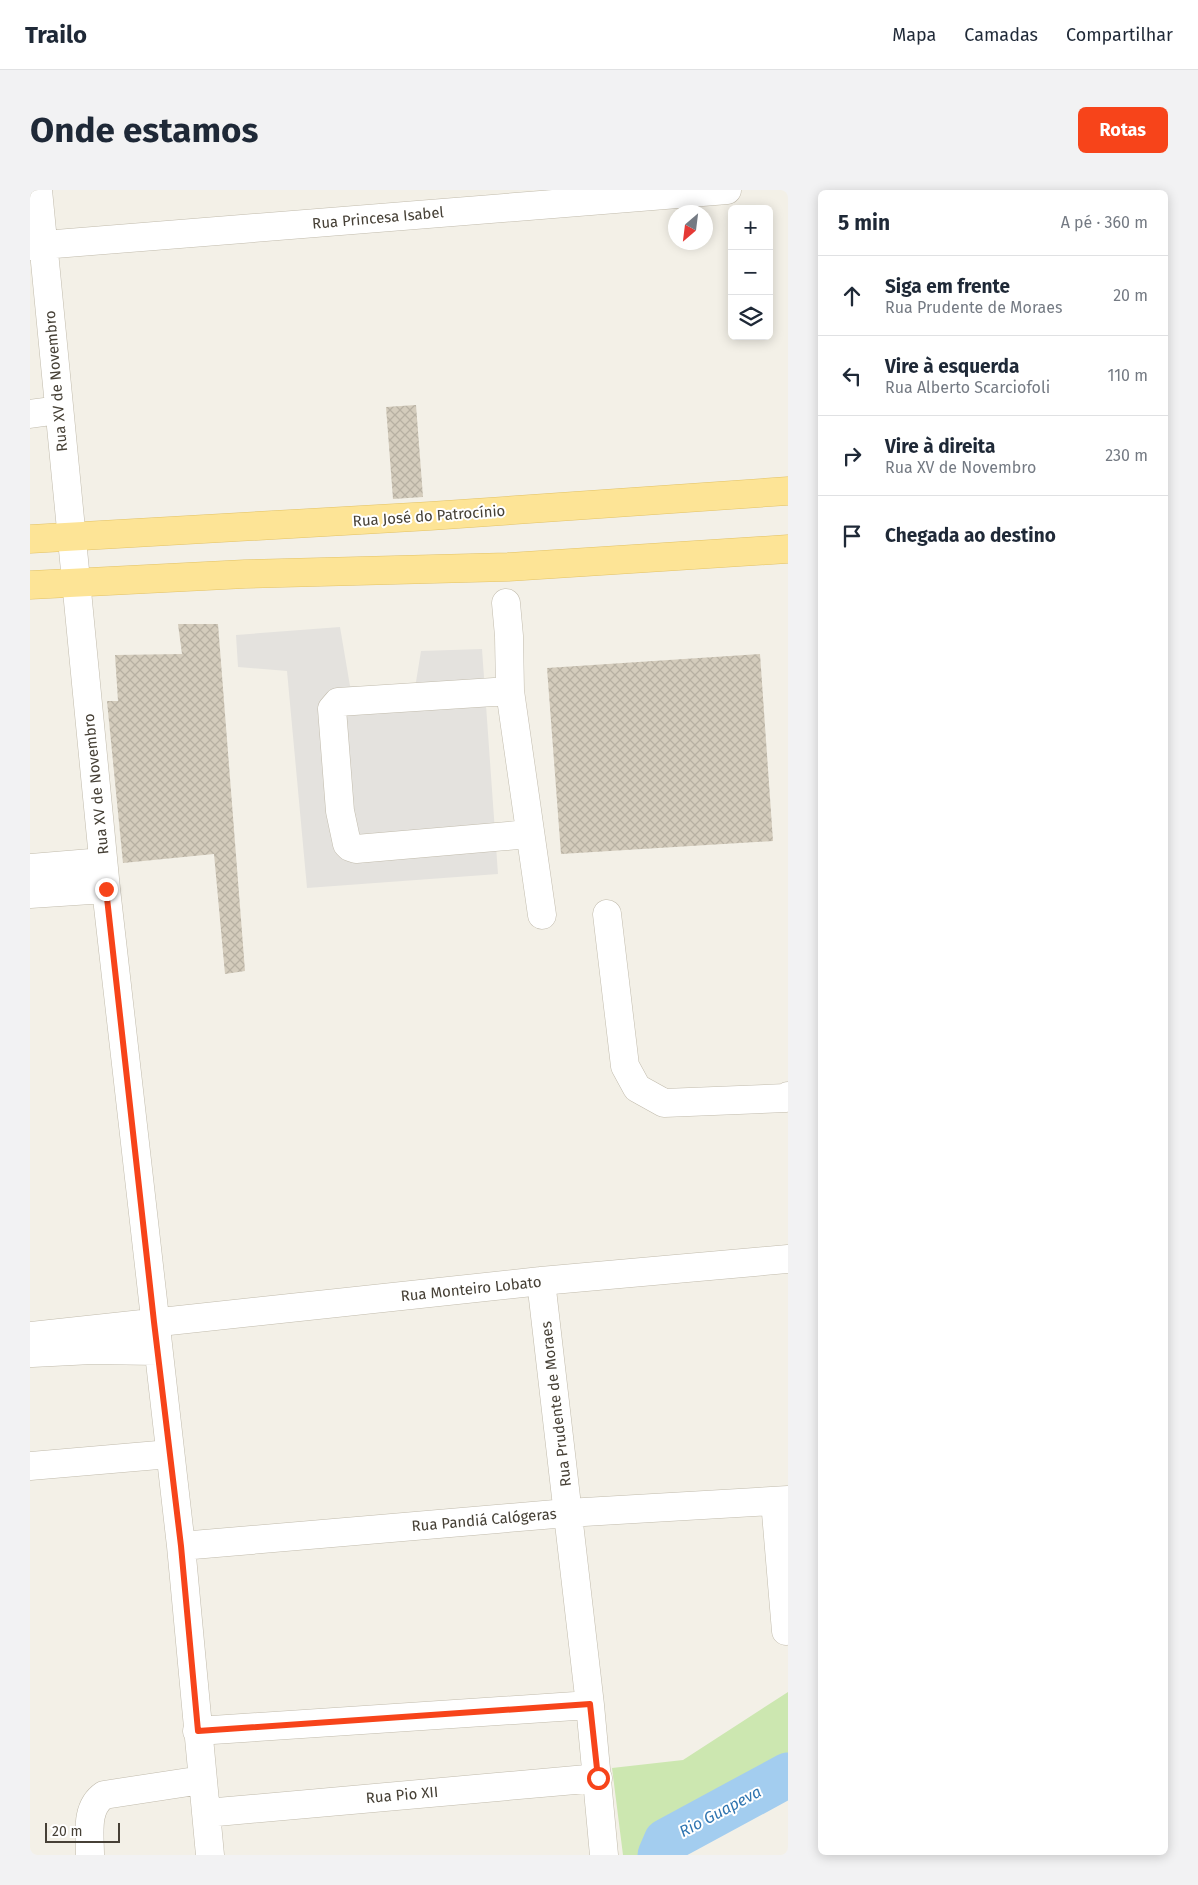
<!DOCTYPE html>
<html lang="pt">
<meta charset="utf-8">
<style>
:root{--surface:#fff;--page:#f2f2f3;--text:#1f2937;--muted:#747a83;--line:#e0e1e3;--accent:#f7441a}
body{margin:0;font-family:"Fira Sans",sans-serif;background:var(--page);color:var(--text)}
.controls{position:absolute;right:15px;top:15px;display:grid;overflow:hidden;border-radius:8px;box-shadow:0 2px 12px #0003}
.controls button{width:45px;height:45px;display:grid;place-items:center;padding:0;border:0;border-bottom:1px solid var(--line);background:var(--surface);color:var(--text);font:25px sans-serif}
.compass{position:absolute;left:638px;top:15px;width:45px;height:45px;border-radius:50%;background:var(--surface);box-shadow:0 2px 12px #0003;rotate:208deg}
.scale{position:absolute;left:15px;bottom:12px;width:75px;box-sizing:border-box;padding-left:5px;border:2px solid #464036;border-top:0;font-size:14px;line-height:18px;white-space:nowrap;color:#464036;-webkit-text-stroke:4px #fff;paint-order:stroke}
.stop{position:absolute;width:15px;height:15px;margin:-11px;border:4px solid #f7441a;border-radius:50%;background:#fff}
.stop.end{background:#f7441a;border-color:#fff;box-shadow:0 1px 5px #0008}
.list{margin:0;padding:0;list-style:none}
h2{display:flex;justify-content:space-between;align-items:center;height:65px;margin:0;padding:0 20px;font-size:21px}
h2 small{font-size:16px;font-weight:400;color:var(--muted)}
.list li{display:grid;grid-template-columns:32px 1fr auto;gap:15px;align-items:center;box-sizing:border-box;height:80px;padding:0 20px;border-top:1px solid var(--line)}
.list b{display:block;font-size:19px;white-space:nowrap}
.list p{margin:0;font-size:16px;white-space:nowrap;color:var(--muted)}
.list em{font-size:16px;font-style:normal;color:var(--muted)}
.icon{flex:none;width:28px;height:28px;fill:none;stroke:currentColor;stroke-width:2;stroke-linecap:round;stroke-linejoin:round}
.map{position:relative;flex:none;width:758px;height:1665px;overflow:hidden;border-radius:8px}
header{display:flex;align-items:center;gap:30px;box-sizing:border-box;height:70px;padding:0 25px;background:var(--surface);border-bottom:1px solid var(--line)}
header strong{font-size:24px}
nav{display:flex;gap:28px;margin-inline-start:auto;font-size:18px}
.intro{display:flex;align-items:center;justify-content:space-between;box-sizing:border-box;height:120px;padding:0 30px}
h1{margin:0;font-size:35px}
.button{padding:12px 22px;border-radius:8px;background:var(--accent);color:#fff;font-size:18px;font-weight:700}
main{display:flex;gap:30px;padding:0 30px}
aside{flex:1;background:var(--surface);border-radius:8px;box-shadow:0 2px 12px #0003}
.map>svg:first-child{display:block}
</style>
<header>
<strong>Trailo</strong>
<nav><a>Mapa</a><a>Camadas</a><a>Compartilhar</a></nav>
</header>
<div class="intro"><h1>Onde estamos</h1><a class="button">Rotas</a></div>
<main>
<div class="map">
<svg width="758" height="1665" viewBox="0 0 758 1665">
<defs>
<pattern id="building-cross-hatch" width="8" height="8" patternUnits="userSpaceOnUse" patternTransform="scale(1.25)"><rect width="8" height="8" fill="#d4ccbc"/><path d="M0 0l8 8M0 8l8-8" fill="none" stroke="#b7b0a2"/></pattern>
</defs>
<rect width="100%" height="100%" fill="#f3f0e7"/>
<path fill="#cce7b0" d="M758,1502v64l-61,32 -47,29 -28,21 -6,17h-23l-11,-87 71,-8z"/>
<path fill="#e4e2de" d="M310,437l10,59 65,2 6,-37 61,-2 16,225 -191,14 -20,-217 -49,-4 -2,-32z"/>
<g fill="none" stroke-linecap="round" stroke-linejoin="round">
<path stroke="#a3cdef" stroke-width="45" d="M630,1665l6,-14 122,-66"/>
</g>
<path fill="url(#building-cross-hatch)" d="M386,215l7,92 -30,2 -7,-92z
M148,434h40l27,347 -20,3 -11,-120 -91,9 -16,-162h11l-3,-46 67,-1z
M730,464l13,187 -212,13 -14,-186z"/>
<g fill="none" stroke-linecap="round" stroke-linejoin="round">
<g stroke="#c1bbac" stroke-width="29">
<path id="minor" d="M8,0l68,699 75,657 29,309
M0,56l697,-56
M0,224l29,-4
M476,413l3,33 1,55 32,224
M480,501l-172,11 -6,7 8,102 7,33 3,3 6,2 174,-15
M0,678l73,-6
M0,704l76,-5
M577,724l18,152 12,22 27,15 122,-5 2,-2
M511,1091l49,424 14,150
M0,1146l511,-55 247,-22
M2,1163l60,-3 66,1
M0,1276l140,-12
M745,1311l11,130
M151,1356l386,-33 221,-13
M167,1541l393,-26
M176,1623l392,-35
M60,1665c0,-21 -5,-47 14,-60l98,-15"/>
</g>
<g stroke="#e2c266" stroke-width="29">
<path id="major" d="M0,349l400,-23 358,-25
M0,395l215,-11 263,-7 280,-18"/>
</g>
<use href="#minor" stroke="#fff" stroke-width="28"/>
<use href="#major" stroke="#fde496" stroke-width="28"/>
</g>
<g fill="none" stroke-linecap="round" stroke-linejoin="round">
<path stroke="#f7441a" stroke-width="6" d="M76,699l48,433 27,224 17,185 392,-27 8,74"/>
</g>
<g text-anchor="middle" stroke-width="4" stroke-linejoin="round" paint-order="stroke">
<g font-size="15" fill="#464036" stroke="#fff">
<text transform="translate(348 28) rotate(-5)" y="5">Rua Princesa Isabel</text>
<text transform="translate(26 191) rotate(-95)" y="5">Rua XV de Novembro</text>
<text transform="translate(399 326) rotate(-4)" y="5">Rua José do Patrocínio</text>
<text transform="translate(66 594) rotate(-96)" y="5">Rua XV de Novembro</text>
<text transform="translate(441 1099) rotate(-6)" y="5">Rua Monteiro Lobato</text>
<text transform="translate(526 1214) rotate(-97)" y="5">Rua Prudente de Moraes</text>
<text transform="translate(454 1330) rotate(-5)" y="5">Rua Pandiá Calógeras</text>
<text transform="translate(372 1605) rotate(-5)" y="5">Rua Pio XII</text>
</g>
<g font-size="16" font-style="italic" fill="#3075b0" stroke="#fff">
<text transform="translate(690 1621) rotate(-28)" y="6">Rio Guapeva</text>
</g>
</g>
</svg>
<div class="controls">
<button>+</button>
<button>−</button>
<button><svg class="icon" aria-label="layers" viewBox="0 0 24 24"><path d="M12 4l9 5-9 5-9-5zM3 14l9 5 9-5"/></svg></button>
</div>
<svg class="compass" viewBox="-18 -18 36 36"><path d="M0-13l5 13h-10z" fill="#e53935"/><path d="M0 13l5-13h-10z" fill="#747a83"/></svg>
<div class="scale">20 m</div>
<div class="stop" style="left:568px;top:1588px"></div>
<div class="stop end" style="left:76px;top:699px"></div>
</div>
<aside>
<h2>5 min<small>A pé · 360 m</small></h2>
<ul class="list">
<li><svg class="icon" aria-label="ahead" viewBox="0 0 24 24"><path d="M12 20V5M6 11l6-6 6 6"/></svg><div><b>Siga em frente</b><p>Rua Prudente de Moraes</p></div><em>20 m</em></li>
<li><svg class="icon" aria-label="left" viewBox="0 0 24 24"><path d="M17 20v-9H6M10 6l-5 5 5 5"/></svg><div><b>Vire à esquerda</b><p>Rua Alberto Scarciofoli</p></div><em>110 m</em></li>
<li><svg class="icon" aria-label="right" viewBox="0 0 24 24"><path d="M7 20v-9h11M14 6l5 5-5 5"/></svg><div><b>Vire à direita</b><p>Rua XV de Novembro</p></div><em>230 m</em></li>
<li><svg class="icon" aria-label="arrive" viewBox="0 0 24 24"><path d="M6 21V4h12l-3 4 3 4H6"/></svg><div><b>Chegada ao destino</b></div></li>
</ul>
</aside>
</main>
